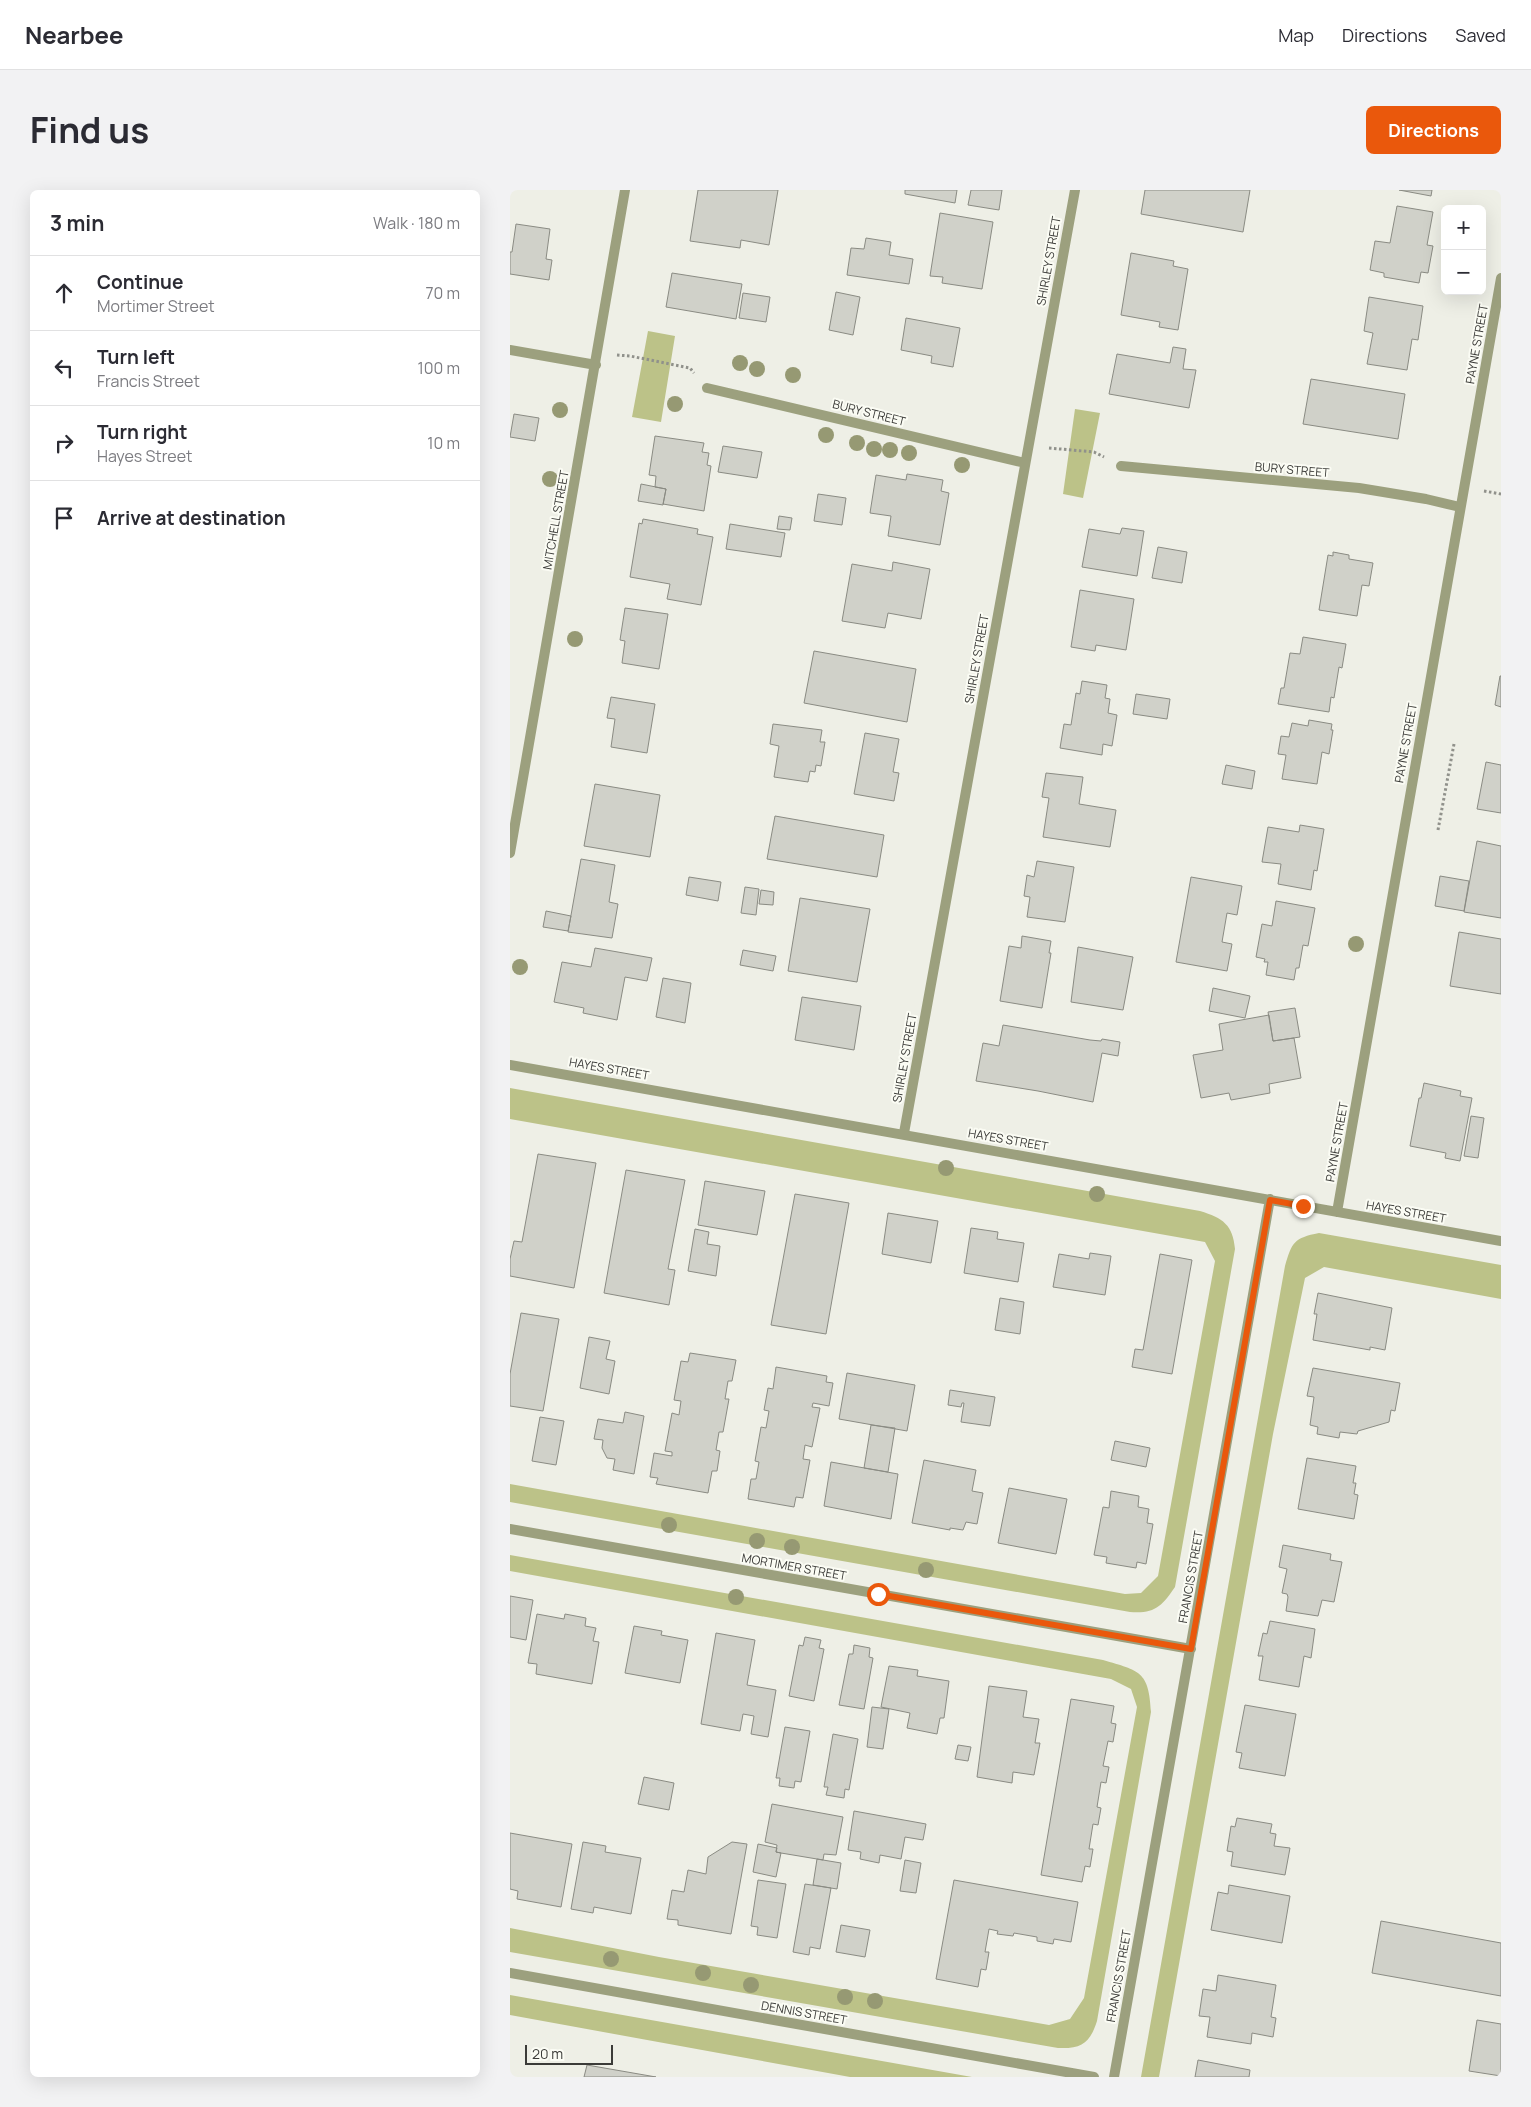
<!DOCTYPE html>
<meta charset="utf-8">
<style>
:root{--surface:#fff;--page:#f2f2f3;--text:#2b2b33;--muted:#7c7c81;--line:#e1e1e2;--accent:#ea580c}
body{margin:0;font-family:Manrope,sans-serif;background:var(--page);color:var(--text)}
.controls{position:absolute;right:15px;top:15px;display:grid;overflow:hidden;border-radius:8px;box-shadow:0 5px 20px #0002}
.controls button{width:45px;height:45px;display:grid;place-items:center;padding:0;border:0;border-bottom:1px solid var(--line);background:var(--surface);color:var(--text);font:25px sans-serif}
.scale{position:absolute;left:15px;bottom:12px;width:88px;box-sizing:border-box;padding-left:5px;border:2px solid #3b3b38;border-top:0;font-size:14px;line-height:18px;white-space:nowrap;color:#3b3b38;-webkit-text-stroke:4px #fbfcf4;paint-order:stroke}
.stop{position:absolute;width:15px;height:15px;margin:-11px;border:4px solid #ea580c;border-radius:50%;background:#fff}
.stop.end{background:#ea580c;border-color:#fff;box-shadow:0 1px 5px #0008}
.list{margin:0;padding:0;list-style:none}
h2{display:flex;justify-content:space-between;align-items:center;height:65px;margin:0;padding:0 20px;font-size:21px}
h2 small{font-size:16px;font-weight:400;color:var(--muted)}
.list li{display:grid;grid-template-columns:32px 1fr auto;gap:15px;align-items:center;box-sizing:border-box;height:75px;padding:0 20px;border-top:1px solid var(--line)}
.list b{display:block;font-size:19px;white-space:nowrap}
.list p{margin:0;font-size:16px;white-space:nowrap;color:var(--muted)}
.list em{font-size:16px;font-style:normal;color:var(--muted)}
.icon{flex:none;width:28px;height:28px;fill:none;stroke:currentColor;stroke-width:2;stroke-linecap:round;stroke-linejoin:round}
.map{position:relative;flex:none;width:991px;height:1887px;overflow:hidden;border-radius:8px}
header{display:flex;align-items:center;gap:30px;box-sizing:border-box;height:70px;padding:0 25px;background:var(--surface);border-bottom:1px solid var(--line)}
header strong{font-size:24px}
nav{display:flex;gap:28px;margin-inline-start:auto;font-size:18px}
.intro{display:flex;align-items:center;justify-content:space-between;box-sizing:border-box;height:120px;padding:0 30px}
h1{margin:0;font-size:35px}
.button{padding:12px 22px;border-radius:8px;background:var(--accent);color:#fff;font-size:18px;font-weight:700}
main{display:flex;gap:30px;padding:0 30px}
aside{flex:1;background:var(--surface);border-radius:8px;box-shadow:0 5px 20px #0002}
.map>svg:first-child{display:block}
</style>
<header>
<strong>Nearbee</strong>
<nav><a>Map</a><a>Directions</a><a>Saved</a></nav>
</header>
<div class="intro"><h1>Find us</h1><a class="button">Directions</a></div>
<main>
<aside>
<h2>3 min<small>Walk · 180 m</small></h2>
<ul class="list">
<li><svg class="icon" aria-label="ahead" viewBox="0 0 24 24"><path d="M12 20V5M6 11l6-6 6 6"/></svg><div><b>Continue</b><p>Mortimer Street</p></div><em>70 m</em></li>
<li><svg class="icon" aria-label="left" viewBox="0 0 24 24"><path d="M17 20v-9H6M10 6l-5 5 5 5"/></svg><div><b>Turn left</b><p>Francis Street</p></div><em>100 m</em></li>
<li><svg class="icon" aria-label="right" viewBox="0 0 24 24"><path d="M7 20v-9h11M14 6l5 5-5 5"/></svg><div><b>Turn right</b><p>Hayes Street</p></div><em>10 m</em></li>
<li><svg class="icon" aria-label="arrive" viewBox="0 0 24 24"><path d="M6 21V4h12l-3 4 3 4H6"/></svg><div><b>Arrive at destination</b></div></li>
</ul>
</aside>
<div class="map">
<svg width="991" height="1887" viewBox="0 0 991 1887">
<rect width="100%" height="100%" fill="#eeefe6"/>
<path fill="#bcc288" d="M138,141l27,5 -14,86 -29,-5z
M565,219l25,4 -17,85 -20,-4z
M0,898l690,123c23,7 33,14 35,38l-60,338c-13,19 -20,27 -45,25l-620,-110v-18l615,110 16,-1 17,-17 57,-315 -10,-19 -695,-123z
M809,1043l182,32v34l-177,-32 -19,11 -32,156 -114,643h-18l144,-811c7,-24 9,-28 34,-33z
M0,1365l593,105c37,11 46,11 48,52l-54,309c-7,22 -15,28 -39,27l-548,-96v-24l149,29 390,68 21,-6 14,-21 53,-291 -6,-18 -20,-10 -601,-108z
M0,1805l462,82h-122l-340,-62z"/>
<path fill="#d0d1c9" stroke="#8a8b83" d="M188,0h80l-9,55 -28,-5 -1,8 -50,-7z
M395,0h52l-2,13 -50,-9z
M461,0h31l-3,20 -31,-5z
M635,0h105l-7,42 -102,-18z
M889,0h33l-1,6z
M887,16l36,6 -6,33 6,1 -5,27 -7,-1 -2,11 -35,-6v-4l-14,-3 5,-29 15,2z
M430,23l53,9 -11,67 -40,-6 1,-6 -13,-1z
M6,34l34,5 -4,30 6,1 -3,20 -39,-6v-22h2z
M356,48l25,4 -2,13 24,4 -4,25 -62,-9 4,-27 13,1z
M621,63l43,8 -1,5 15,3 -10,61 -19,-3 1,-5 -39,-7z
M162,83l70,11 -6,35 -70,-12z
M326,102l24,5 -7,38 -24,-5z
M233,103l27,4 -4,25 -27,-4z
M859,107l54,9 -5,34 -6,-1 -5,31 -40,-6 6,-31 -9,-2z
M396,128l54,10 -7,39 -22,-4 1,-7 -31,-6z
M663,157l13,2 -3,20 13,1 -7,38 -80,-14 8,-40 53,9z
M801,189l94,15 -7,45 -95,-15z
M4,224l25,4 -4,23 -25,-4z
M145,246l49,7 -2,9 7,1 -2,12 4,1 -7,45 -41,-7 3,-15 -11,-2 1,-11 -7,-1z
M213,256l39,6 -5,26 -39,-6z
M397,284l36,6 -2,11 8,2 -9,52 -52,-9 3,-20 -21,-3 6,-38 30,5z
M131,294l25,5 -3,16 -25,-4z
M308,304l28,4 -4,27 -28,-4z
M269,326l13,2 -2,12 -13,-1z
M133,329l55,10 -1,5 16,3 -12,68 -34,-6 3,-15 -40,-7 9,-54 3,1z
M220,334l55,9 -4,24 -55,-8z
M612,338l22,3 -7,45 -55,-9 7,-38 31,5z
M648,357l29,5 -5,31 -30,-5z
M823,362l16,3v4l24,4 -4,23 -7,-1 -5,31 -38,-6 9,-55 5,1z
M383,372l37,7 -9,50 -33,-6 -3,15 -43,-7 10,-57 40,7z
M570,400l54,9 -8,51 -30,-5 -1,6 -24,-4z
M115,418l43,6 -9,55 -37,-6 3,-22 -5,-1z
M793,447l43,7 -4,24 -3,-1 -5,31 -3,-1 -2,15 -51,-8 3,-16h3l6,-35 10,1z
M304,461l102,18 -9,53 -103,-19z
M990,486h1v31l-6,-2z
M572,491l25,4 -2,13 5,1 -2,14 9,2 -5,31 -9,-2 -1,11 -42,-7 4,-24 7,1 5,-32 4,1z
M626,504l34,5 -3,20 -34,-5z
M101,507l44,7 -8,49 -36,-6 4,-28 -8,-1z
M799,530l23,4 -1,6h2l-4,24 -7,-2 -5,32 -35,-5 4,-24 -8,-1 3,-18 8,1 3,-14 16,3z
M263,534l49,6 -2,12h5l-4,24 -5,-1 -1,7 -5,-1 -2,11 -34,-5 5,-31 -9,-2z
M355,543l34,6 -6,33 6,1 -5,28 -40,-7z
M976,572l15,3v48l-24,-4z
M716,575l29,6 -3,18 -30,-5z
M536,583l37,4 -4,27 37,6 -6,37 -67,-10 6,-39 -7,-1z
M85,594l65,11 -10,62 -66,-11z
M265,626l109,19 -7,42 -110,-18z
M790,635l24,4 -7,42 -3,-1 -3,20 -33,-6 3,-20 -19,-2 6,-35 31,5z
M967,651l24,5v72l-37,-6z
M71,669l34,6 -6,37 9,2 -6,34 -44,-6z
M527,671l37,6 -9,55 -38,-5 3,-20 -6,-1 3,-21 7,2z
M930,686l29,5 -5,30 -29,-5z
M179,687l32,5 -3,19 -32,-6z
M681,687l51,9 -5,29 -10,-2 -5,29 10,2 -5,27 -51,-9z
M235,697l14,2 -3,26 -15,-2z
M251,700l13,2 -1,13 -14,-1z
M290,708l70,11 -13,73 -69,-11z
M766,711l39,7 -7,38 -5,-1 -4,23h-3l-2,12 -28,-5 2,-13h-4l1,-3 -9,-2 6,-33 10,2z
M36,721l25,5 -3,15 -25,-4z
M949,742l42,7v55l-51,-8z
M512,746l29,5 -2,12h2l-9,55 -42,-7 9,-55 12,2z
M568,757l55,10 -10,53 -52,-8z
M85,758l57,10 -5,23 -22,-4 -8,43 -34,-7 1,-5 -30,-6 8,-40 29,5z
M233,760l33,6 -3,15 -33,-6z
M153,788l28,5 -6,40 -29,-6z
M703,798l37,8 -5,22 -36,-7z
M292,807l59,9 -7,44 -59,-10z
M785,818l5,29 -27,4 -5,-29z
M759,825l4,26 21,-3 7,40 -32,6 1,9 -39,7 -2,-7 -28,5 -8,-43 30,-5 -4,-26z
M493,835l87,15 11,1 1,-2 18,3 -2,14 -16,-3 -9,49 -55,-11 -62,-10 7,-38 16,3z
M914,893l37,8 -1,5 12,2 -12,63 -15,-3 1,-5 -36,-7 9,-48h2z
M961,926l13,2 -6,40 -14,-2z
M28,964l58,9 -22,125 -64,-12v-17l4,-18 8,1z
M116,980l59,10 -17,89 7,1 -6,35 -65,-12z
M195,991l60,10 -8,44 -59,-10z
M285,1004l54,9 -23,131 -55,-9z
M378,1023l50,8 -7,42 -49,-9z
M461,1038l27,4 -1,7 27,4 -6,39 -54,-9z
M185,1039l14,3 -2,12 13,2 -4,30 -28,-5z
M580,1063l21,3 -6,39 -52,-8 6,-33 30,5z
M650,1064l32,6 -20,114 -40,-7 3,-18 8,1z
M808,1103l74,15 -7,42 -15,-3v3l-57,-10 4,-26h-3z
M490,1108l24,4 -4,32 -25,-4z
M11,1123l38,6 -16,92 -33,-5v-32z
M79,1147l21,4 -4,18 9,2 -6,33 -29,-6z
M180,1163l46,7 -4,21h-4l-3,18h4l-6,33h-4l-3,18 4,1 -3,20h-5l-4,22 -52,-9 2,-6 -8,-1 4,-24 18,3v-4l-7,-1 7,-38 7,2 2,-14 -7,-1 7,-39 7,1z
M266,1177l51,9 -1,6 7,1 -4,23 -16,-3 -1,4 8,1 -8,39 -7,-2 -2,14 7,1 -7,38 -7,-1 -2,10 -46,-8 3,-20h5l3,-17 -4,-1 6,-34 5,1 3,-17 -5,-1 4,-22 5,1z
M803,1178l87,15 -5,28 -4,-1 -2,12 -31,9 -1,3 -17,-2 -1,6 -22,-4 1,-7 -8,-2 4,-28 -7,-1z
M337,1183l68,12 -8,46 -68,-12z
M440,1200l45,7 -5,29 -29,-4 3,-19h-2l-1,4 -13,-2z
M115,1222l19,4 -10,58 -21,-4 2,-11 -8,-1 -5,-10 1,-8 -9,-1 4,-20 25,4z
M30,1227l24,4 -8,44 -24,-4z
M361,1235l24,3 -7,44 -24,-4z
M605,1251l35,7 -4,19 -35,-7z
M797,1268l49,8 -3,17h3l-2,11 4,1 -4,24 -56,-10z
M414,1270l52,10 -4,21 11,2 -6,31 -11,-2 -3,8 -13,-2v2l-38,-7z
M321,1272l67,12 -7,45 -67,-13z
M499,1298l58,11 -11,55 -58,-11z
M601,1301l28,5 -1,11 11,2 -2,14 6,1 -7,40 -9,-2 -1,6 -30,-5 1,-6 -13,-2 9,-48 6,1z
M773,1355l48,9 -1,6 12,2 -8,40 -12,-2 -4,16 -32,-5 2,-14 -1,-3 -5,-1 5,-24 -8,-2z
M0,1406l23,4 -7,40 -16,-3z
M27,1424l27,5 1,-5 21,4 -1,8 11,2 -3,13 6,1 -7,42 -56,-10 1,-10 -9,-1z
M760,1431l45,8 -4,29 -7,-2 -5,31 -40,-7 4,-24h-5l5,-23 4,1z
M124,1436l28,5 -1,4 27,5 -8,43 -55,-10z
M206,1443l39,7 -8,45 29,5 -8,47 -17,-3 3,-18 -11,-2 -3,17 -39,-7z
M295,1447l16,3 -2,8 5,1 -10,52 -25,-5 10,-51 4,1z
M344,1455l16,3 -1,9 4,1 -9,51 -25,-4 10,-51h4z
M379,1476l29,4 -1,6 32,5 -5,37h-4l-3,16 -30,-6 3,-15 -29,-6z
M479,1496l38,5 -4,26 16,2 -4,24h5l-6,32 -21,-3 -1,11 -35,-6z
M561,1509l43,7 -3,17 5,1 -3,18 -5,-1 -5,25 6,1 -3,16 -5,-1 -4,25 4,1 -3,17 -5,-1 -4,25h4l-3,18 -5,-1 -3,16 -41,-7z
M735,1515l51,9 -11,62 -46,-8 3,-15 -6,-1z
M362,1517l17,2 -6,40 -16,-2z
M275,1537l25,4 -9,51 -6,-1 -1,7 -15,-2 1,-8h-4z
M323,1544l25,5 -9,51 -4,-1 -1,9 -18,-3 2,-8h-4z
M448,1555l13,2 -3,14 -13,-2z
M134,1587l30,6 -5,27 -31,-6z
M262,1614l71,13 -7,38 -12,-1 -1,6 -42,-7 -5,-1 1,-7 -12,-3z
M344,1621l72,13 -3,16 -18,-3 -4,22 -21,-4 -1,8 -19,-4 1,-7 -13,-2z
M727,1628l35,6 -2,9 6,1 -2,12 16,2 -5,27 -54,-9 2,-14 -6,-1 4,-25 4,1z
M0,1643l62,11 -11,63 -44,-8 1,-8 -8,-2z
M73,1652l23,4 -1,6 36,6 -10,56 -37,-7 -1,6 -22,-4z
M222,1652l15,2 -16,90 -53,-9v-5l-11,-1 5,-29 12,2 4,-22 18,4 2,-17z
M248,1654l19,4 -1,4 5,1 -5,24 -23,-5z
M307,1669l24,4 -4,26 -24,-4z
M395,1670l16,3 -5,30 -16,-2z
M248,1690l28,4 -9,54 -20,-3 1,-8 -7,-1z
M444,1690l124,22 -7,40 -17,-3 -1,5 -16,-3v-4l-23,-4 -1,3 -16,-2 1,-3 -9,-2 -4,23h4l-3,18 -5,-1 -3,18 -42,-8z
M295,1694l26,4 -11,61 -10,-2 -1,8 -16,-3z
M719,1695l61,11 -8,47 -71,-13 7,-38 10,2z
M871,1731l120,22v53l-129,-23z
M331,1735l29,5 -5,27 -29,-5z
M708,1785l58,10 -5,32 5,1 -3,19 -21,-4 -1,11 -44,-7 3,-20 -11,-1 4,-27 13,2z
M967,1830l24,4v52l-32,-5z
M688,1870l52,10 -1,7h-54z
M77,1875l69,12h-72z"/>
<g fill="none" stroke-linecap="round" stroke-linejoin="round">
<path stroke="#90918b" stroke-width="3" stroke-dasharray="2.5 2.5" stroke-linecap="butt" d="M107,165l13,1 60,12 4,5
M539,258l45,4 10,5
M974,301l17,3
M928,640l16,-86"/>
<path stroke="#9ca07e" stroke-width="10" d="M0,160l86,15
M197,198l318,75
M611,276l238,22 67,11 34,8
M0,663l115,-663
M0,875l991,176
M394,943l171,-943
M827,1022l164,-934
M0,1339l681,120
M0,1783l584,104
M604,1887l156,-878"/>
</g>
<g fill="#969973">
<circle cx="230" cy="173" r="8"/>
<circle cx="247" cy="179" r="8"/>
<circle cx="283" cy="185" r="8"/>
<circle cx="165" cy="214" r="8"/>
<circle cx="50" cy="220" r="8"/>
<circle cx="316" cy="245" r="8"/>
<circle cx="347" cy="253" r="8"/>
<circle cx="364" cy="259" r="8"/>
<circle cx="380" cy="260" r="8"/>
<circle cx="399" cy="263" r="8"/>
<circle cx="452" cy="275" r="8"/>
<circle cx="40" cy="289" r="8"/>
<circle cx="65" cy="449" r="8"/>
<circle cx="846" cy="754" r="8"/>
<circle cx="10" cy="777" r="8"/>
<circle cx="436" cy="978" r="8"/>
<circle cx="587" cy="1004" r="8"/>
<circle cx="159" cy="1335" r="8"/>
<circle cx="247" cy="1351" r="8"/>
<circle cx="282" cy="1357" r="8"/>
<circle cx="416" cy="1380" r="8"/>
<circle cx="226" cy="1407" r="8"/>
<circle cx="101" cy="1769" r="8"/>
<circle cx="193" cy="1783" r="8"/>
<circle cx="241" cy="1795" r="8"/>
<circle cx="335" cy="1807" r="8"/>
<circle cx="365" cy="1811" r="8"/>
</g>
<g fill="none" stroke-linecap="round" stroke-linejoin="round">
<path stroke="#ea580c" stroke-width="6" d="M368,1404l313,55 79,-449 33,6"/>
</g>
<g text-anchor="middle" stroke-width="4" stroke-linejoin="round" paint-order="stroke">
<g font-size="12" fill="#3b3b38" stroke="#fbfcf4">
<text transform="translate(539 71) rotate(-80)" y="4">SHIRLEY STREET</text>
<text transform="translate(967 154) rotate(-80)" y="4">PAYNE STREET</text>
<text transform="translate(359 223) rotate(14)" y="4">BURY STREET</text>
<text transform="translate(782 280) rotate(5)" y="4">BURY STREET</text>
<text transform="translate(46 330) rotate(-80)" y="4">MITCHELL STREET</text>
<text transform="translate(467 469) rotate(-80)" y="4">SHIRLEY STREET</text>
<text transform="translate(896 553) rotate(-80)" y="4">PAYNE STREET</text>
<text transform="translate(395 868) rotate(-80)" y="4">SHIRLEY STREET</text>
<text transform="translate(99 879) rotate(10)" y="4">HAYES STREET</text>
<text transform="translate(498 950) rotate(10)" y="4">HAYES STREET</text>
<text transform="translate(827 952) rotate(-80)" y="4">PAYNE STREET</text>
<text transform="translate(896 1022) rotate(10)" y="4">HAYES STREET</text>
<text transform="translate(284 1377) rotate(10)" y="4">MORTIMER STREET</text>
<text transform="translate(681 1387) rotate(-80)" y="4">FRANCIS STREET</text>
<text transform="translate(609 1786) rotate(-80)" y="4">FRANCIS STREET</text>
<text transform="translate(294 1823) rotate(10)" y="4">DENNIS STREET</text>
</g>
</g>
</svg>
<div class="controls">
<button>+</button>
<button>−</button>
</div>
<div class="scale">20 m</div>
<div class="stop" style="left:368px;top:1404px"></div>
<div class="stop end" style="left:793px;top:1016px"></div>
</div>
</main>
